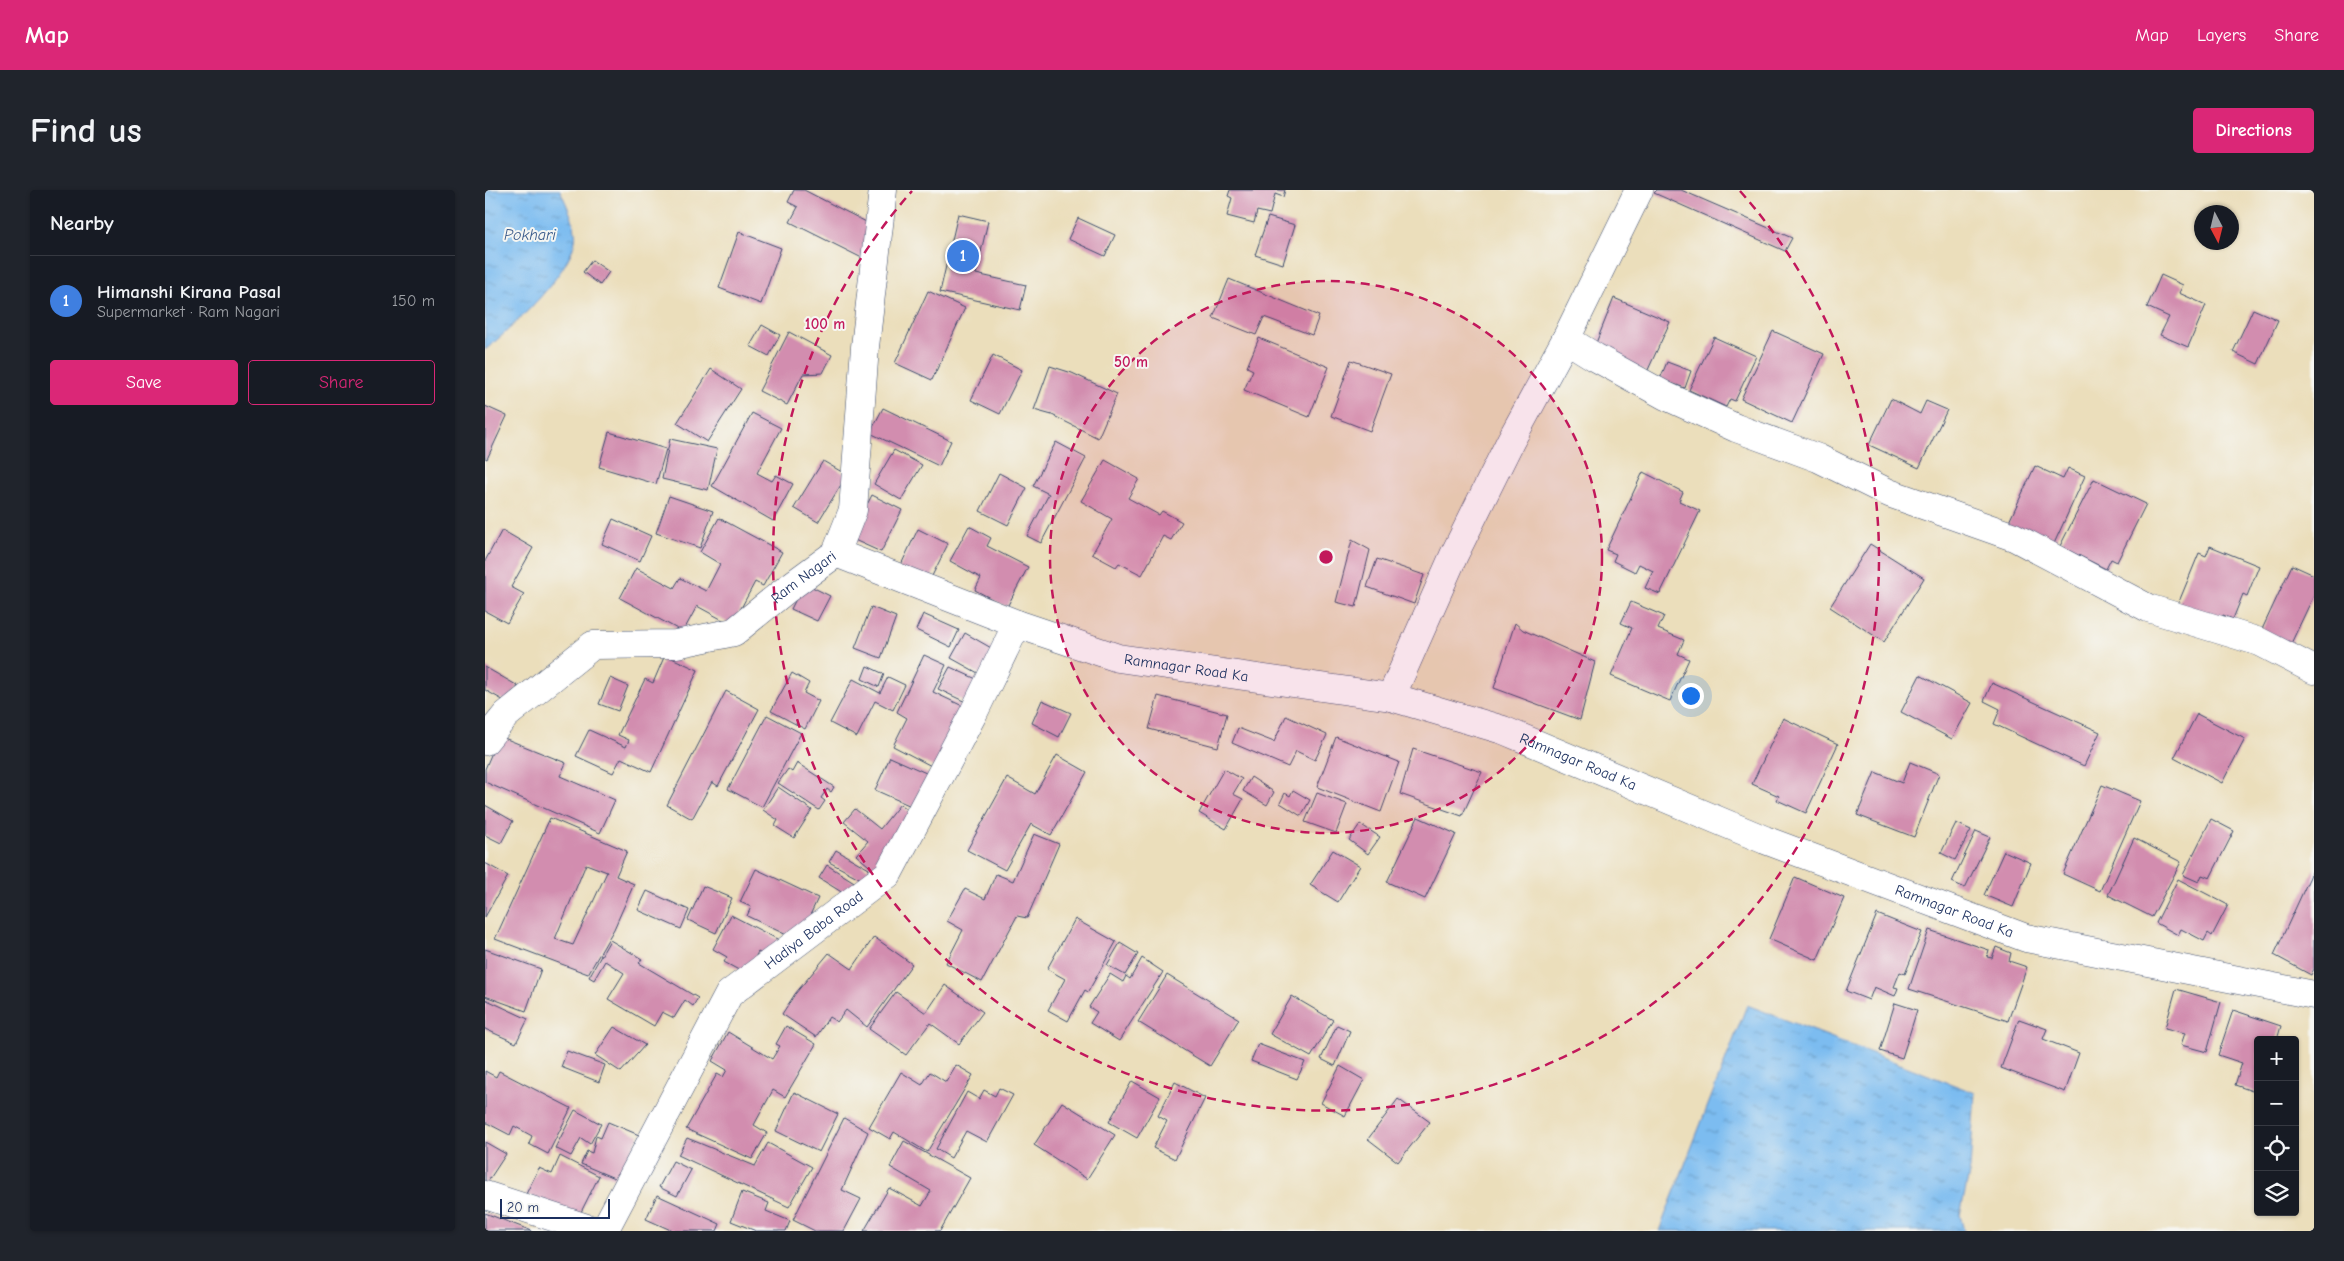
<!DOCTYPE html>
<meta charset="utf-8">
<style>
:root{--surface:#171b24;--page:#20242c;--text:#f1f3f6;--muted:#9ea1a6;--line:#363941;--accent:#db2777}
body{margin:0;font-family:"Comic Neue",sans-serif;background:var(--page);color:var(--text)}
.controls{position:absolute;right:15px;bottom:15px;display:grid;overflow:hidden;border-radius:5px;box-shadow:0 1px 4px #0004}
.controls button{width:45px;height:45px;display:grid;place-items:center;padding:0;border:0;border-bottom:1px solid var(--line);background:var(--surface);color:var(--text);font:25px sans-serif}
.compass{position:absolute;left:1709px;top:15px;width:45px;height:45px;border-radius:50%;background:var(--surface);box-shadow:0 1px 4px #0004;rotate:173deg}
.scale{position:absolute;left:15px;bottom:12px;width:110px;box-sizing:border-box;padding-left:5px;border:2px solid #1b2f5e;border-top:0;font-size:14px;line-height:18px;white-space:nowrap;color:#1b2f5e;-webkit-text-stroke:4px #f6f6f2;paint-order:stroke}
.you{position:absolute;left:1205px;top:505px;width:18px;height:18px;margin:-12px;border:4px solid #fff;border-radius:50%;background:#1a73e8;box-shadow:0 0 0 8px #1a73e833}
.badge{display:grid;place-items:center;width:32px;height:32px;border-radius:50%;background:var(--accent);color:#fff;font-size:16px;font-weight:700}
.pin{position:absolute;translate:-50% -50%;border:2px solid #fff;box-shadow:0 1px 5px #0006}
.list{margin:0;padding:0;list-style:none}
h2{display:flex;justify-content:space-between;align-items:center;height:65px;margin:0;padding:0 20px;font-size:21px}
h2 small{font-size:16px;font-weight:400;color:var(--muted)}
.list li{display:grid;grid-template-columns:32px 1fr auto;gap:15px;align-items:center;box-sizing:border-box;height:90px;padding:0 20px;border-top:1px solid var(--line)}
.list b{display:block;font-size:19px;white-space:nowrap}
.list p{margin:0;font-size:16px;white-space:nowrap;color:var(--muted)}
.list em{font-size:16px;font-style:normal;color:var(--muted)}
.actions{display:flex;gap:10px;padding:15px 20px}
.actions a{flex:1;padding:11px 0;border:1px solid var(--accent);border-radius:5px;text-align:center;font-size:18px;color:var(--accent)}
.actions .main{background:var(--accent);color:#fff}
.icon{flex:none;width:28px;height:28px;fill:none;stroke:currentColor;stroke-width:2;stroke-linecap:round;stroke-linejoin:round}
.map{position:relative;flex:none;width:1829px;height:1041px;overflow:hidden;border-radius:5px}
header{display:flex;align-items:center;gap:30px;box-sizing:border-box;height:70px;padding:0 25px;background:var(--accent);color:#fff}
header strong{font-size:24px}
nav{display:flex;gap:28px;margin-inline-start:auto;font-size:18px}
.intro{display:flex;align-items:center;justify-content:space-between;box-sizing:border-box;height:120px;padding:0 30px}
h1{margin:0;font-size:35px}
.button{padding:12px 22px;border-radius:5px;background:var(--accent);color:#fff;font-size:18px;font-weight:700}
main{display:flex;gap:30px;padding:0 30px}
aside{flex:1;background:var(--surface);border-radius:5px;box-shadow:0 1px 4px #0004}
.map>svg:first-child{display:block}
</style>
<header>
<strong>Map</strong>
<nav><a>Map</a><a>Layers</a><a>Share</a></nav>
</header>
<div class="intro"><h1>Find us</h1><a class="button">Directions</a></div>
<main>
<aside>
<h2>Nearby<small></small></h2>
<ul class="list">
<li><span class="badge" style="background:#3f7fe0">1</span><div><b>Himanshi Kirana Pasal</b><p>Supermarket · Ram Nagari</p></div><em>150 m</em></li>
</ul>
<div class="actions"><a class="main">Save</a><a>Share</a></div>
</aside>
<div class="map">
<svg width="1829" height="1041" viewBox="0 0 1829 1041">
<defs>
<pattern id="water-ripples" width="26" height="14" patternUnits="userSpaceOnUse" patternTransform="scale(1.25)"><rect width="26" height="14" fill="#7bbcf0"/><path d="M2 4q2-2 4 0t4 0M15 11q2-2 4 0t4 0" fill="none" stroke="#6499c6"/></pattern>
</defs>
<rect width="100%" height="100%" fill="#f6f6f2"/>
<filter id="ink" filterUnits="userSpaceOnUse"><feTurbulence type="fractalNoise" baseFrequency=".02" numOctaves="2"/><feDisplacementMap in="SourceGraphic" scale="10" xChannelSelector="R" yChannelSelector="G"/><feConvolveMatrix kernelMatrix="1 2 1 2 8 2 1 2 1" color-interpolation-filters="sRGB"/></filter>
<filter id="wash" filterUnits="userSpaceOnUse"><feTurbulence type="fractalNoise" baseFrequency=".0096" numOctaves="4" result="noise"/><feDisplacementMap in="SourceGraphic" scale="20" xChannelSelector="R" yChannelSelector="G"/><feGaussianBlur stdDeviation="1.12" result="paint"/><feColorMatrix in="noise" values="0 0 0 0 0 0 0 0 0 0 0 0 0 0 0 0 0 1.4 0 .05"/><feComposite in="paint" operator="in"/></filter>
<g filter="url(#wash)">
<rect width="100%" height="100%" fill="#ebdebb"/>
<path fill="url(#water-ripples)" stroke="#4b76a7" d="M0,0h75c6,13 18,38 15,51 -8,36 -62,86 -90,109z
M1262,815l228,88 -5,76 -10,46 4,16h-305z"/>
<g id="blocks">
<path fill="#d28daf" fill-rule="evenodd" d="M309,0h10l70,36 -10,33 -74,-37 8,-15 -10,-5z
M745,0h55l-2,7 -8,-3 -5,20 -13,-3 -3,12 -27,-7 5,-18 -4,-2z
M1172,0h24l111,48 -7,13 -131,-58z
M473,24l30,7 -12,53 50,11 -6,25 -80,-18z
M783,27l27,8 -12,39 -28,-9z
M593,28l37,17 -10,21 -37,-17z
M254,42l42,16 -20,56 -42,-16z
M107,70l17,12 -9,13 -17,-13z
M1676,85l22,10 -4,8 27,12 -18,42 -28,-12 9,-18 -22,-10z
M744,89l90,37 -7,19 -48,-18 -8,18 -43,-17z
M443,101l37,17 -33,72 -37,-17z
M1129,108l56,24 -23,50 -53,-24z
M1768,119l25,11 -20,44 -25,-12z
M277,135l18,10 -11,21 -19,-10z
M1288,141l51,23 -32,69 -51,-24z
M304,142l43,23 -9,18 -20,1 -16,31 -28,-14z
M1229,147l42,19 -21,45 -5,-2 -4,8 -37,-17z
M774,148l70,29 -20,50 -65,-27 9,-20 -6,-3z
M508,165l29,15 -22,44 -29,-14z
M866,170l40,14 -21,57 -39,-15z
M1182,172l24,9 -6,17 -25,-9z
M565,176l22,7 45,21 -19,44 -46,-23 -18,-5z
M226,179l30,20 -34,53 -30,-19z
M1406,209l29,15 6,-13 21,9 -28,58 -50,-23z
M0,216l22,10 -20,43 -2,-1z
M398,218l68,33 -12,25 -69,-33z
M267,223l29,15 -24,45 15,8 4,-6 17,9 -20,37 -61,-35z
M124,242l57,17 -10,35 -57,-17z
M185,249l47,10 -9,41 -46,-11z
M571,252l30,16 -45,85 -14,-7 22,-42 -16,-8z
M409,260l28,15 -21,35 -27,-16z
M620,270l34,19 -11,19 31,17 3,-4 20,11 -11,18 -8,-4 -21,39 -23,-12 -3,4 -24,-13 20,-35 -31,-18z
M338,271l24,14 -29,47 -24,-14z
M1550,276l28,13 5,-11 17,8 -33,72 -45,-22z
M1158,282l40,20 -4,9 21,10 -40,83 -15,-6 8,-17 -14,-7 -4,8 -22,-11 3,-7 -10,-4z
M514,283l28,15 -19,37 -28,-14z
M1609,289l52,25 -29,58 -6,-3 -5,10 -46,-23z
M387,305l30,15 -21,42 -31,-14z
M184,306l44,15 -13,37 -44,-15z
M234,328l63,34 -19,34 -8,-4 -23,43 -35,-19 -14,26 -63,-34 16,-30 38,20 6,-10 26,13 14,-27 -20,-12z
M128,329l38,17 -11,25 -38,-17z
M484,336l22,12 -4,8 41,21 -21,40 -32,-17 6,-12 -31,-17z
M433,339l30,15 -19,38 -30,-13z
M17,340l31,18 -22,39 13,7 -17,29 -22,-12v-50z
M867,350l18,10 -14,57 -20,-5z
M1385,354l54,34 -40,64 -54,-35z
M1725,356l49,20 -12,30 -4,-2 -10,25 -10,-4 -4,11 -43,-17 23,-56 7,3z
M892,369l47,16 -10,29 -47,-17z
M1807,375l22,10v20l-27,57 -29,-14z
M319,393l26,13 -13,25 -26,-12z
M1146,412l33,14 -6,13 26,11 -6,14 11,5 -19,42 -59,-25 21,-48 -11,-5z
M386,417l25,10 -15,41 -26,-10z
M438,424l36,16 -8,17 -35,-17z
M1030,433l8,7 72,32 -15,58 -86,-32z
M480,443l35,20 -13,25 -36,-20z
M180,465l33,15 -47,102 -30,-14 -8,15 -37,-17 13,-26 37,17 3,-7 -11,-5 27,-56 8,4z
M439,465l22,10 -13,27 38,18 -32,60 -46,-24 14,-28 -10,-6z
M382,476l17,8 -5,13 -17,-8z
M0,477l33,19 -10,17 -23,-13z
M465,477l35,16 -11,23 -36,-17z
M307,483l17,10 -5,10 15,8 -14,28 -34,-18z
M1435,485l52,28 -20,36 -51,-27z
M403,487l17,8 -12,25 -18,-9 -18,36 -27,-14 23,-44 27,14z
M125,488l18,8 -10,25 -19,-7z
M1507,493l108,49 -16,34 -90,-42 6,-15 -16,-8z
M241,501l33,18 -41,77 -6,-4 -20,37 -25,-14z
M673,506l69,18 -9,33 -69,-18z
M557,510l29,13 -12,24 -27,-14z
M1712,524l48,25 -23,44 -48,-25z
M282,525l34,18 -39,74 -34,-18z
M801,526l41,19 -12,25 -19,-9 -8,16 -56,-24 6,-15 36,14z
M1298,528l55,26 -32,69 -29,-13 2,-4 -27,-12z
M14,546l67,27 -6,13 55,24 -15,33 -115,-51v-13z
M851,547l63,25 -18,50 -64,-25z
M928,559l69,23 -20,44 -62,-22z
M572,565l30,17 -36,63 -20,-11 -26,46 -38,-20 40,-72 28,16z
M405,567l45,20 -15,33 -45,-20z
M1425,572l29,12 -25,63 -57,-22 18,-43 27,11z
M312,573l37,24 -3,5 -4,-3 -6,9 4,3 -6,9 -41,-27 10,-14 4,3z
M739,579l18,10 -9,15 10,5 -17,30 -27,-16z
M766,587l23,15 -7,13 -24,-14z
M1617,595l38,16 -40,90 -37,-17z
M293,597l34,23 -18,28 -19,-12 3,-6 -15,-10z
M808,600l17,10 -9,16 -21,-13 5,-10 5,3z
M832,603l30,11 -11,29 -31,-11z
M415,614l16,14 -42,52 -18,-15 12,-14 -24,-19 11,-13 25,20z
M0,615l28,16 -12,22 -16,-8z
M933,627l38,17 -31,65 -38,-17z
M65,628l77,33 -11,25 18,8 -20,45 -26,45 -93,-35zM101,674l21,8 -34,73 -18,-6z
M1726,629l23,12 -24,47 -8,-3 -3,7 -16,-7z
M1471,633l15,7 -16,30 -14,-7z
M875,634l20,13 -12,17 -19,-14z
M1491,641l14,6 -25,51 -13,-6z
M549,644l25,10 -32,74 -10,-2 -35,66 -36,-19 17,-33 -16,-9 18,-32 20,10 11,-25 17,7z
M1649,648l47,24 -29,55 -44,-22z
M351,660l33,19 -6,11 -34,-18z
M848,660l27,16 -22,36 -28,-17z
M1519,661l27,12 -18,44 -29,-12z
M0,673l23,13 -23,41z
M342,675l32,20 -8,13 -32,-20z
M1829,678v101l-3,6 -37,-20z
M271,679l62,29 -7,15 6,3 -22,23 -48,-23 4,-9 -11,-5z
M1310,687l49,21 -27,62 -48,-21z
M1693,689l50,26 -16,31 -4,-3 -4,8 -23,-12 -3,6 -22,-12z
M218,696l29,12 -16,35 -28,-13z
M162,701l42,19 -8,19 -43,-19z
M1392,724l45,18 -17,42 -5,-2 -6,15 4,1 -3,8 -21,-9 -5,13 -23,-9z
M246,725l48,25 -9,18 -12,-6 -12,22 -22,-12 3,-5 -14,-8z
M590,729l41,23 -28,50 -3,-2 -17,31 -20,-11 17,-31 -18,-10z
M1444,740l60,20 -2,7 5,1 4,-11 15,6 -2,8 18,6 -19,54 -99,-32z
M389,747l38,27 -45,63 -21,-17 -9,12 -8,-5 -13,20 -34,-23 13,-20 34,-41 23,16z
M125,750l32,19 -3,4 59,35 -5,8 -8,-6 -11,18 -12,-6 -8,14 -46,-27 16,-26 -19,-12 -11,19 -5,-3z
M635,753l18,11 -13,21 -18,-10z
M0,759l56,20 -15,42 -41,-15z
M657,768l21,14 -44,69 -29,-18 7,-11 -8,-5 21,-33 13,8 3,-6 4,3z
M682,785l72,44 -29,47 -72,-44z
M460,795l38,27 -24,32 -29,-21 -24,32 -37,-26 27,-37 30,21z
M1691,799l45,13 -14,50 -26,-7 4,-12 -20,-5z
M807,806l41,24 -22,37 -41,-23z
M0,809l43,20 -12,24 -31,-14z
M1410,813l22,7 -15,48 -22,-7z
M1748,820l48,16 -4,14h-19v53l-23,-8 7,-22 -24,-8z
M1534,829l28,10 -4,10 36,14 -14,39 -64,-24z
M852,835l13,6 -15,35 -14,-7z
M301,836l30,18 -31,53 -12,-7 -19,35 13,8 -15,26 -66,-30 31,-55 6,3 4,-7 -15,-9 16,-29 44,27 8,-13 -4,-2z
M129,837l31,18 -24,27 -26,-17z
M773,854l47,18 -8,17 -46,-18z
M82,861l38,14 -6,17 -38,-15z
M471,875l17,10 -46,77 -33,-20 -4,7 -21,-12 32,-55 21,13 8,-13 16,10z
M855,876l24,14 -19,36 -24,-13z
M0,881l11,6 3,-6 72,37 -23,46 -19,-10 3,-8 -18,-10 -4,9 -25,-13z
M647,891l28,16 -23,41 -28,-16z
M690,892l30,16 -30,61 -22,-11 14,-27 -9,-5z
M514,898l14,7 -26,47 -21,-11 -15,27 -15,-9 31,-57 12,7 5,-9 11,6z
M309,902l44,22 -19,38 -43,-21z
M913,909l32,23 -32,40 -30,-23z
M577,912l53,33 -28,44 -53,-34z
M90,920l26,14 -11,20 -9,-6 -10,18 -16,-8z
M359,928l24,14 -26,58 19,9 -17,32h-29l-22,-11z
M123,932l31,13 -18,39 -4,-1 -3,5 -33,-14 6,-13 5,2 4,-17 5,2z
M202,948l68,28 13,-23 44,24 -23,40 -111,-52z
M419,951l66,37 -30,53h-76l25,-43 33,18 9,-15 -41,-24z
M0,952l21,12 -21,32z
M75,966l39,20 -22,44 -51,-26 13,-26 13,6z
M188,971l18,9 -14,26 -18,-9z
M257,1002l27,11 -3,8 24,10 -4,10h-30l-25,-10z
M172,1005l63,29 -3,7h-44l-27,-12z
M0,1023l47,18h-47z"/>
</g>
</g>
<g filter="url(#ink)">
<use href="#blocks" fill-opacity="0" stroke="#3a496c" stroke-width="1"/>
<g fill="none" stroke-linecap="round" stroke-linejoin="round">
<g stroke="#3a496c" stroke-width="29">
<g id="minor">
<path d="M1081,149l73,-149"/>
<path id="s1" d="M351,363l181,71 101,34 273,39 112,33 262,110 261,98 288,57"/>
<path d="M906,507l63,-142 57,-115 55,-101 29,18 71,39 70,32 82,30 71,35 125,44 134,71 112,34 54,28"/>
<path d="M0,1005l111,36"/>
<path id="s2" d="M119,1041l125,-237 159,-120 86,-162 43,-88"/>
</g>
</g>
<g stroke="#3a496c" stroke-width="29">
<g id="major">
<path id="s3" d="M0,551l21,-26 87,-70 83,-1 58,-12 53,-43 49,-36 17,-43 12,-163 18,-157"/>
</g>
</g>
<use href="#minor" stroke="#fff" stroke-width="28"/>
<use href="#major" stroke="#fff" stroke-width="28"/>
</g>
</g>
<circle cx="841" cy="367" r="276" fill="#c2185b" fill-opacity=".12"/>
<g fill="none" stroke="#c2185b" stroke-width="2.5" stroke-dasharray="9 6">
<circle cx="841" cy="367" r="276"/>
<path d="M1255 1A553 553 0 1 1 427 1"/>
</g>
<g text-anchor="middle" stroke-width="4" stroke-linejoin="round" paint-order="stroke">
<g font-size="15" fill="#1b2f5e" stroke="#f6f6f2">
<text dy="5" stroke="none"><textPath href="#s3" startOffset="376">Ram Nagari</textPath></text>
<text dy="5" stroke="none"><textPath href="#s1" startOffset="370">Ramnagar Road Ka</textPath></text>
<text dy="5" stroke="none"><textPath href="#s1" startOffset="775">Ramnagar Road Ka</textPath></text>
<text dy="5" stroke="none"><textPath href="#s1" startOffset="1180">Ramnagar Road Ka</textPath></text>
<text dy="5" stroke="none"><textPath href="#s2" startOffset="374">Hadiya Baba Road</textPath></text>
</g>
<g font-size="16" font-style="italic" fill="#38598a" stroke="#f6f6f2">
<text x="45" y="50">Pokhari</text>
</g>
</g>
<circle cx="841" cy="367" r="8" fill="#c2185b" stroke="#f6f6f2" stroke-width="2.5"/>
<g font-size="15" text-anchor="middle" font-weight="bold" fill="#c2185b" stroke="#f6f6f2" stroke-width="4" stroke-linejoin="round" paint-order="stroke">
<text x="340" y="139">100 m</text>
<text x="646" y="177">50 m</text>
</g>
</svg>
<div class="controls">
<button>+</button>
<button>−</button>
<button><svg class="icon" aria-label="locate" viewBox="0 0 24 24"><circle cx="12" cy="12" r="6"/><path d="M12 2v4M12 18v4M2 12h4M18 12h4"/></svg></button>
<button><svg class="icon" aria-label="layers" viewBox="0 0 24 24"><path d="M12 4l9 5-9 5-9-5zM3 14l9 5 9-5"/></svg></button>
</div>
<svg class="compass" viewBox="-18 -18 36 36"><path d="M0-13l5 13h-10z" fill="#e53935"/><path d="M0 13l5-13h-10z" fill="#9ea1a6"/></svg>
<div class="scale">20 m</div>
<div class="you"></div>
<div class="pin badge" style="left:478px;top:66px;background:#3f7fe0">1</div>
</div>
</main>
